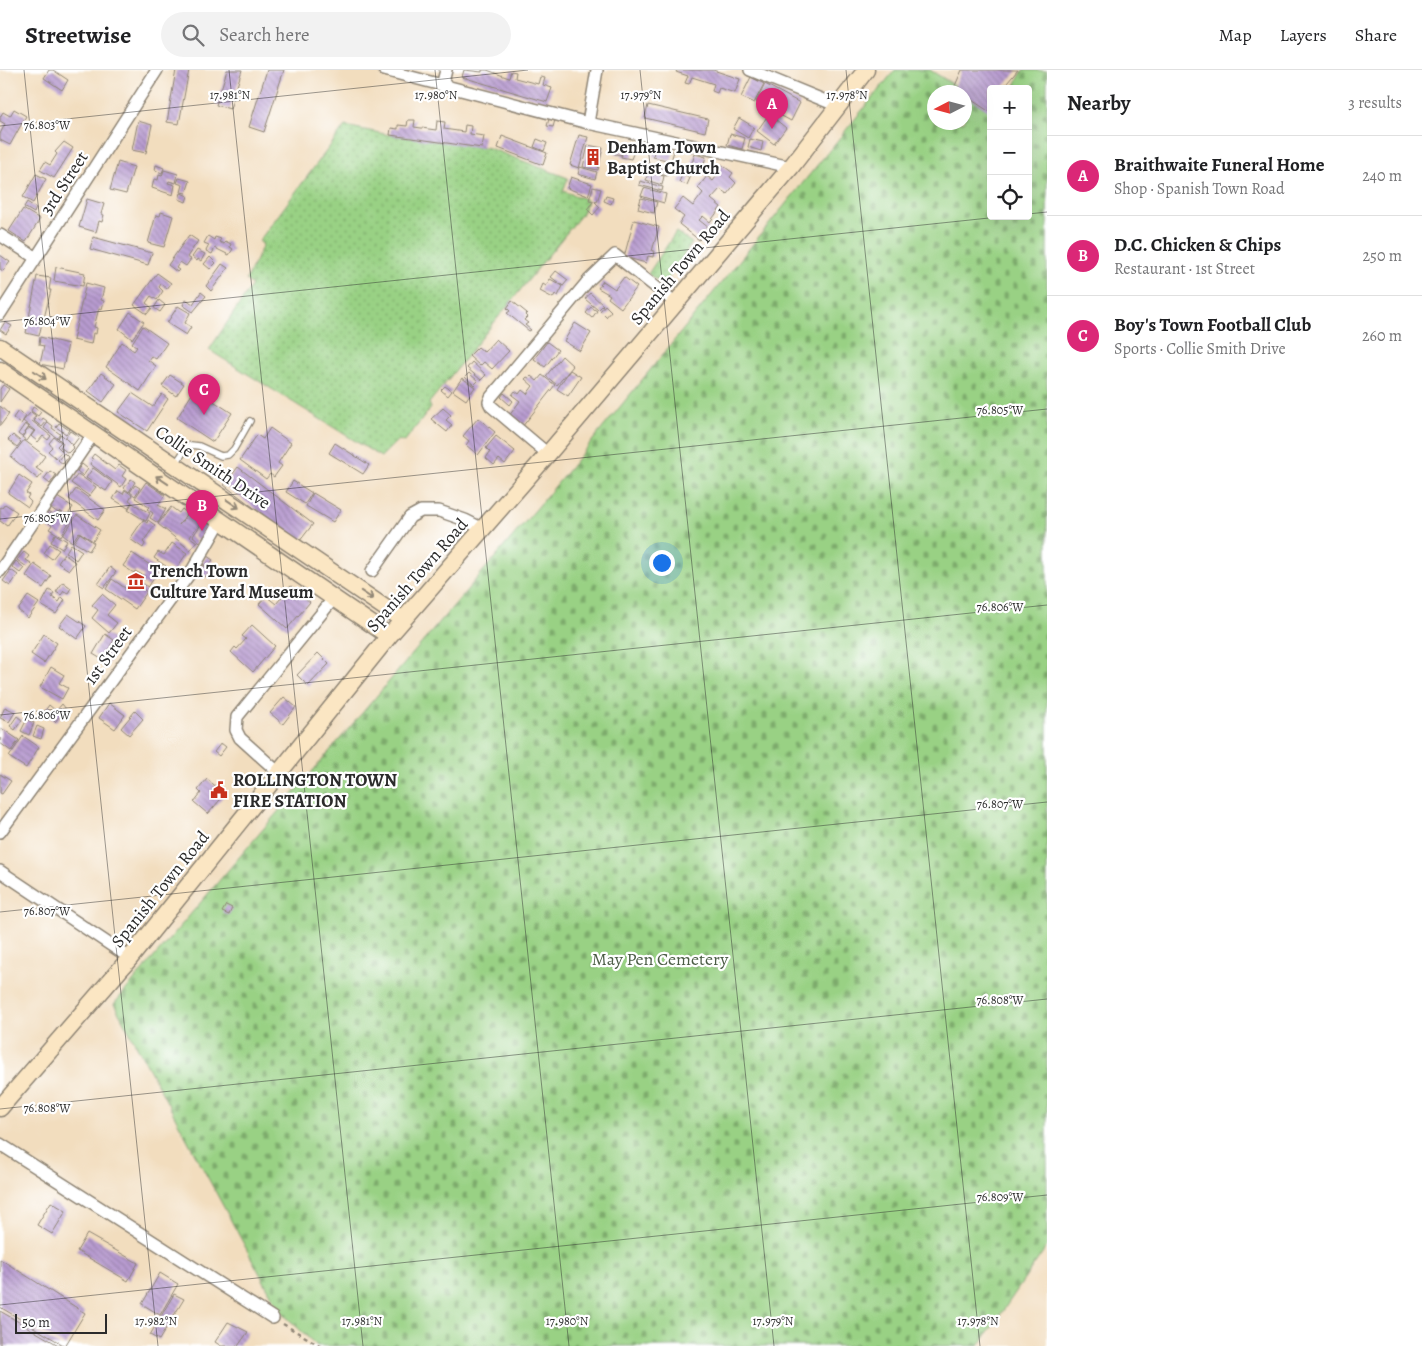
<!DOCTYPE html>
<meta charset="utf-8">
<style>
:root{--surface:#fff;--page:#f2f2f2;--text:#202124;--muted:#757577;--line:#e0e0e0;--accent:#db2777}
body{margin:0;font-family:Alegreya,serif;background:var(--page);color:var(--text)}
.controls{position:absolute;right:15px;top:15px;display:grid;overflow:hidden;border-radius:5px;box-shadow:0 5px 20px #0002}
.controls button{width:45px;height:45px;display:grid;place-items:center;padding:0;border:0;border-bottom:1px solid var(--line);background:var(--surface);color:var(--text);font:25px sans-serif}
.compass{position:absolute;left:927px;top:15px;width:45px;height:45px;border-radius:50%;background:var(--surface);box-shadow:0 5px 20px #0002;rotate:264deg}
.scale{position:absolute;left:15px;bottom:12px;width:92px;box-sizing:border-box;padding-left:5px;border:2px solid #2b2b2b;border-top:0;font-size:14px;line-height:18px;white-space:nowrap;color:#2b2b2b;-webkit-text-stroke:4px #fff;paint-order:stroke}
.you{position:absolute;left:661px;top:492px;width:18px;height:18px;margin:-12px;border:4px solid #fff;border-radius:50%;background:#1a73e8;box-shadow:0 0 0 8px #1a73e833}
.badge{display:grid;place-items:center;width:32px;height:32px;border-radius:50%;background:var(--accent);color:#fff;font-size:16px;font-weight:700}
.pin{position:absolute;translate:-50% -41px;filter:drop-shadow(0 1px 2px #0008)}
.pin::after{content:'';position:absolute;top:26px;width:18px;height:15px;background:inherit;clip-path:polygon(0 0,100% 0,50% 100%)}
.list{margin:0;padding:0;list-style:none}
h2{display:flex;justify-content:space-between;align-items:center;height:65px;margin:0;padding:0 20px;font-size:21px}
h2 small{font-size:16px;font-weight:400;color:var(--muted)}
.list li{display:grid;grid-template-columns:32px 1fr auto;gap:15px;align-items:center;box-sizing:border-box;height:80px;padding:0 20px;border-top:1px solid var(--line)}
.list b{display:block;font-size:19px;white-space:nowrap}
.list p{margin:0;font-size:16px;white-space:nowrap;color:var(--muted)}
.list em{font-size:16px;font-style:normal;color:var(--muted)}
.icon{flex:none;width:28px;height:28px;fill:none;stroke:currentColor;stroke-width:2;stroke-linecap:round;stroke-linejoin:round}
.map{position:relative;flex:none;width:1047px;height:1276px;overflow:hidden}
header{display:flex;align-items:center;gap:30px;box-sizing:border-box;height:70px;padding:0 25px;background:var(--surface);border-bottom:1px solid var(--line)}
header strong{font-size:24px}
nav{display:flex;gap:28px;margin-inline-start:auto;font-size:18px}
.search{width:350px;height:45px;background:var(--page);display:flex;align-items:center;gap:12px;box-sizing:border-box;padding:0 18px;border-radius:28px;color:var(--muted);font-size:19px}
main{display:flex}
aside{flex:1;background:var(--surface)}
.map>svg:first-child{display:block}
</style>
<header>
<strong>Streetwise</strong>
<div class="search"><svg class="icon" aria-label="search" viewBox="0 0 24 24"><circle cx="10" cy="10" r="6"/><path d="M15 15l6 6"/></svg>Search here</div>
<nav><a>Map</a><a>Layers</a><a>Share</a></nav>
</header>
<main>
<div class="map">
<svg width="1047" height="1276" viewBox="0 0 1047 1276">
<defs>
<pattern id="grass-dots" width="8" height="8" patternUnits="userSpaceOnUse" patternTransform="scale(1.25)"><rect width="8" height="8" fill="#99d184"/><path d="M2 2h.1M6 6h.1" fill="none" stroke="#7daa6c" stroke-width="1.8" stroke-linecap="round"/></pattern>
<pattern id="cemetery-stones" width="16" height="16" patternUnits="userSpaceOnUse" patternTransform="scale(1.25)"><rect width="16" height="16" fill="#99d184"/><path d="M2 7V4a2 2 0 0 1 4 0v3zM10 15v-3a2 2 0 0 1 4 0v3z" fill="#7daa6c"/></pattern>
<pattern id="building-back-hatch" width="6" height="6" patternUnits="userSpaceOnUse" patternTransform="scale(1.25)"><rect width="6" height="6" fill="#b89bd0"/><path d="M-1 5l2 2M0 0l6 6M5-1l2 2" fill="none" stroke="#967fa9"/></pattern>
</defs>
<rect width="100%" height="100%" fill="#fff"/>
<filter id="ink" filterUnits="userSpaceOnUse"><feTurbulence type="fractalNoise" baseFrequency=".02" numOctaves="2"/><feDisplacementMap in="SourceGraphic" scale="10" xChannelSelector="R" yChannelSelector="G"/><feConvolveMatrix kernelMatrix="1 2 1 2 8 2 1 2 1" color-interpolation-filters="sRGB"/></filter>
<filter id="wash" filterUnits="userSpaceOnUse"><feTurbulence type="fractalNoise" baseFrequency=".0096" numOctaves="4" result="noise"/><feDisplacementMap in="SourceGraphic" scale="20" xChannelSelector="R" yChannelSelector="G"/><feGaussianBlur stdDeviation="1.12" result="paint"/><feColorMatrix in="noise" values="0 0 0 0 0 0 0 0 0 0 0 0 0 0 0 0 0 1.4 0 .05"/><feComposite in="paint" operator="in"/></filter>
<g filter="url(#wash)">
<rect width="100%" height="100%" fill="#f2ddbe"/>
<path fill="url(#grass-dots)" stroke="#627e58" d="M345,56l45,9 99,13 79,30 -5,13 22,8 2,4 -6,12 -152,188 2,5 -27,34 -6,-2 -17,17 -172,-107 43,-65 -6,-5 17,-35 -4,-4z
M676,162l16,11 -28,42 -16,-11z"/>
<path fill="url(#cemetery-stones)" stroke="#627e58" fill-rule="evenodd" d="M895,0h35l61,38v108h37v-127h-15l10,-19 24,1v1175l-68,100h-662l-37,-35 -166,-307 434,-509zM934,22h30v30h-30z"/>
<g id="blocks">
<path fill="url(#building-back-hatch)" d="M49,0h4l15,10 -6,10 -18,-12z
M176,0h13l-10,54 -12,-2z
M227,0h15l-12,39 -14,-4z
M267,0h17l-20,62 -15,-5z
M464,0l18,2v-2h5l22,8 2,-7 5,1 -1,6 23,6 2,-7 5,1 -2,7 9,3 -5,14 -85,-25z
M677,0h36l27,9 -5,14 -16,-5 -2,5 -5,-2 2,-7 -22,-7 -3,7 -4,-1 3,-7 -12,-4z
M962,0h56l-16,19h-11l-1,23 -26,-17v-3h-3l-7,-4z
M751,7l13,7 -10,19 -13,-6z
M765,14l35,19 -9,18 -35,-19z
M648,35l60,14 -3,13 -60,-14z
M14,39l12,7 -16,29 -10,-5v-6l5,-10 -5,-3v-4l3,-5 7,4z
M769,44l17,14 -12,16 -17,-13z
M739,48l15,9 -6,11 -15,-9z
M549,49l6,1 -2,7 -6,-1z
M408,50h7l-1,7 22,3 1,-9 8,1 -1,7 20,3 1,-7 6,1 -1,8 14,2 -2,12 -92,-13 1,-7 7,1v-4l9,1z
M138,51l14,4 -6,28 -14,-3z
M730,64l15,4 -3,11 -15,-4z
M579,65l9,2 -9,31 -9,-3z
M502,66l45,17 -4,12 -45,-17z
M537,69l10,4 -3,8 -10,-4z
M750,69l13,3 -2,9 -13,-4z
M64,72l9,6 -19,30 -14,-8 5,-8 5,3 7,-11 -2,-2z
M627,73l9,3 -5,13 -10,-2z
M618,74l5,1 -2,10 -6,-1z
M588,75l15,3 -5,22 -15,-3z
M655,77l19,4 -3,10 -18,-4z
M695,84l11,3 -3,9 -11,-3z
M118,92l16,5 -8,27 -16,-4z
M642,93l27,7 -2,6 -26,-7z
M721,94l12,9 -3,4 6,6 -9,11 -7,-5 -9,10 10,8 -11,15 -7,-6 -4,4 10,8 -10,12 -20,-16 5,-7 -10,-8 9,-11 10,8 10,-13 -5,-5 9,-12 6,5 7,-9 -4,-2z
M156,95l8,3 -2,5 -7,-3z
M580,97l17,5 -2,7 -17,-5z
M164,100l14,4 -2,9 -7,-2 -1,2 7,2 -2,10 -21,-7 2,-9 4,1 1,-5 3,1z
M648,102l16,4 -2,9 -16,-5z
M36,104l10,5 -13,24 -10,-6z
M682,105l8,3 -3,7 -8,-3z
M571,107l21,7 -4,12 -21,-8z
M179,108l11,3 -4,12 -5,-1 2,-7 -6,-2z
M640,111l23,6 -1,4 -23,-6z
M593,117l8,2 -4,13 -3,-1 6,6 -7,8 -6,-6 7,-8 -5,-1z
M644,118l22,6 -2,9 -23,-7z
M181,123l7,3 -2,6 -7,-3z
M606,126l7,2 -2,6 -7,-3z
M641,128l16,4 -3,11 -16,-4z
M87,129l17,5 -3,10 3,1 -2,7 -3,-1 -3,11 -17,-5z
M27,132l9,6 -2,5 -10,-6z
M23,139l17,10 -14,23 -17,-11z
M161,142l12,4 -9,31 -16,-4 8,-28 4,1z
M634,150l25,7 -7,24h2l-1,6 -5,-1 -2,7 -22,-6z
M189,165l9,6 -11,16 4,2 -5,7 -6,-4 -4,6 3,2 -2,2 -9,-7z
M208,166l6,4 1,-3 6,2 -2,3 5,2 1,-3 6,3 -1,3 3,2 -4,6 -14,-7 -3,6 -6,-3 3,-6 -5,-2z
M93,167l59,16 -4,12 -58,-16z
M197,180l8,4 -4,7 -3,-2 -1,2 -5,-4z
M0,185l10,7 -7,9 -3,-2z
M210,187l6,6 -6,6 -6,-5z
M222,194l6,4 -17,23 -5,-5z
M56,197l29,6 -2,13 -29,-5z
M556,201l12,9 -5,6 -12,-9z
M157,203l14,10 -4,6 -6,-5 -2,3 4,4 -6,9 -6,-4 -5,7 6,5 -5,6 -13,-9z
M37,206l14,2 -2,12h2l-7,28h2l-1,6 -3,-1 -3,13 -13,-3z
M624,207l13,10 -16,21 -13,-10 2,-3 -12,-7 5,-7 12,8z
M550,209l13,7 -5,10 -3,-2 -2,4 -13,-7 3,-7 3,2z
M86,213l18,5 -3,12 3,1 -2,8 -3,-1 -5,19 3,1 -1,6 -3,-1 -2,11 -18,-4z
M201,222l5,4 -13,16 -10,-7 3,-6 7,5z
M590,223l13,12 -5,5 -13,-11z
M159,230l6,5 -5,7 -6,-4z
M512,231l15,12 -2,2 2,2 -3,3 4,3 -3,2 6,5 -2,1 -22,-18 3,-2 -3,-3z
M605,235l6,6 -5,6 -6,-6z
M178,236l12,7 -5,10 6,4 -5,8 -19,-12z
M591,237l6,4 -5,7 -6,-5z
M130,242l14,10 -12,17 -13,-10z
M5,252l7,4 -6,8 -6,-4z
M575,253l16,10 -11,18 -16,-10z
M143,256l24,17 -11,16 -5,-3 -3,4 8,6 -16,25 -34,-24 16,-25 12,9 3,-4 -5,-4z
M40,267l28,7 -5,25 -23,-5 4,-18 -5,-1z
M496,269l13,12 -17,18 -8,-7 -4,4 -11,-10 9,-9 6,5z
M547,272l11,8 -13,17 -11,-8z
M562,286l11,10 -16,19 -11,-9z
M472,292l14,13 -5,5 -14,-12z
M570,300l11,7 -13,19 -11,-7z
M101,303l15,11 -13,18 -15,-11z
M469,303l9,8 -4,4 -9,-8z
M170,305l14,9 -8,12 -14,-10z
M542,305l13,10 -33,42 -13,-11 11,-15 -8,-6 3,-4 4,3 3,-4 5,4 6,-8 -8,-7 2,-2 2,1 2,-2 6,5z
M462,308l13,9 -9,13 -13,-9z
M3,315l6,4 -9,13v-13z
M445,316l7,5 -4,5 -7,-6z
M195,319l37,24 -19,29 -36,-24z
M132,323l21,14 9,-13 6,5 -21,32 -29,-19z
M504,323l9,8 -3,4 -9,-8z
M0,336l9,8 -9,12z
M33,337l8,5 -3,4 -7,-5z
M443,338l8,7 -5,5 6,5 -5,7 -16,-13z
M18,341l8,5 -5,8 -8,-6z
M31,342l5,4 -4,5 19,15 -3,4 -5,-4 -5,6 -7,-6 4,-5 -12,-10z
M37,348l4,3 2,-3 4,3 -5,6 -8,-6z
M478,348l17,14 -17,23 -12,-10 3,-4 -6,-5z
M48,352l5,4 -1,2 8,6 -3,4 -13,-10z
M59,353l10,7 -3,4 -10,-7z
M25,354l4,3 -7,10 -4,-3z
M29,358l5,3 -7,10 -5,-4z
M270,358l21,15 -13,20 4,3 -8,11 -4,-3 -4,5 -26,-19 17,-25 6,4z
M70,361l9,6 -6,8 -8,-7z
M61,364l13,13 -6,6 -8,-6 3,-4 -5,-5z
M13,365l8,7 -4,5 -9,-7z
M496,366l19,15 -10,13 -6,-5 -5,6 -8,-7 4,-6 -4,-4z
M54,367l7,5 -4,4 5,5 -6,7 -8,-7 4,-4 -3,-4z
M24,370l21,16 -9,12 7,5 -5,6 -27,-22z
M335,373l34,22 -6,9 -34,-21z
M64,383l4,4 -5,7 -5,-4z
M94,384l21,16 4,-5 7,5 -4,6 4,3 -5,8 -31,-23 3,-5 -2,-1z
M82,394l6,5 -5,7 -6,-5z
M238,397l75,57 -14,18 -75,-57z
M93,398l19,14 -6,9 -20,-13z
M50,401l6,4 -6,9 -6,-5z
M78,404l18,13 -7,9 -18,-13z
M19,405l13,9 -6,9 3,2 -2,3 4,4 -3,5 -20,-14z
M131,409l4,3 -6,10 -5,-4z
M293,411l19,12 -7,11 -19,-12z
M146,412l19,13 -7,10 8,4 -8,14 -8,-5 3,-5 -6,-4 2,-2 -14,-9z
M135,415l5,3 -5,8 -5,-4z
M76,419l29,21 -7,10 -29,-21z
M125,420l7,5 -3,5 3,2 -4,6 -15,-9 5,-8 5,3z
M313,423l28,17 -8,12 -27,-16z
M54,425l19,12 -6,9 -7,-5 -2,2 -11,-8z
M132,433l18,10 -4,8 -18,-11z
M5,434l12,8 -10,14 -7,-5v-14l2,1z
M171,437l8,6 3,-4 5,4 -8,12 10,-13 12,9 -11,16 7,5 -7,8 -32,-26z
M46,441l11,7 3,-6 11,7 -10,17 -12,-7 3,-4 -11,-7z
M77,445l23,15 -7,11 -14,-9 -7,10 -9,-7z
M143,450l4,3 1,-3 7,5 -12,17 2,2 -2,4 -13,-9z
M204,450l8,6 -12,16 -7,-6z
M80,463l14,10 -5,8 -15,-9z
M55,464l12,7 -5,8 -11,-7z
M172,473l15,10 -13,19 -20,-14 4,-6 6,3z
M50,474l9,6 -7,9 -8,-6z
M71,474l11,7 -6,9 -10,-8z
M24,482l5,4 -3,4 5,3 -4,4 -10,-7z
M132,483l27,18 -11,16 -8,-5 4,-6 -9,-5 -1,2 -11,-7z
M64,484l11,8 -6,8 -11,-7z
M207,486l6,4 -6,7 -5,-4z
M16,491l8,7 -4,5 -8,-6z
M34,494l17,12 -8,12 -17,-12z
M202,494l9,7 -5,6 -9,-6z
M110,497l6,5 -12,16 -6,-4z
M11,500l7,5 -8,11 -7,-5z
M112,509l16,11 5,-8 14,10 -12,17 -29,-20z
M63,512l8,6 -3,5 -4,-2 -3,4 -5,-3z
M291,516l19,16 -23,27 -28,-25 7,-8 10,8z
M49,520l5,3 -2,4 7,5 3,-5 3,3 -9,14 -15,-9z
M102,524l13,11 -8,10 10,8 -8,10 -17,-15 6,-8 -6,-5z
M28,526l11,7 -11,15 -10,-8z
M68,544l18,12 -9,13 -18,-13z
M252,555l23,21 -22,26 -22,-20 4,-5 2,2 9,-10 -4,-3z
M44,564l13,9 -13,20 -13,-9z
M105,564l9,6 -6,11 6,3 -6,9 -15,-9z
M318,583l11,11 -21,22 -11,-11z
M51,597l13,8 -5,8 9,5 -6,11 -22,-12z
M284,627l12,10 -13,17 -13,-11z
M109,633l16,12 -10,14 -16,-11z
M62,634l4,5 -11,13 -11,-10 5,-7 7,6z
M5,637l10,5 -6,10 -9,-4z
M135,641l8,8 -14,16 -8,-7z
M17,646l5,4 -7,10 -5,-4z
M27,649l7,4 -5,12 -8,-4z
M37,656l7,3 -3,10 -8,-3z
M1,658l18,12 -8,11 -11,-8z
M23,666l16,11 -13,21 -17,-11z
M221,673l5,4 -7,9 -5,-4z
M0,704l11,7 -9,13 -2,-1z
M207,709l18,15 -17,20 -14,-12 7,-9 -3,-3z
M226,835l6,3 -3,7 -7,-3z
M51,1132l15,9 -14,23 -15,-9z
M87,1164l51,29 -10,18 -51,-30z
M0,1189l85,54 -20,33 -65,-39z
M160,1203l18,11 -18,31 -18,-11z
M174,1224l10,5 -25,41 -9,-5z
M0,1241l60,35h-58l-2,-1z
M228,1252l20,10 -10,14h-17l-6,-4z"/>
</g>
</g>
<g filter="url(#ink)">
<use href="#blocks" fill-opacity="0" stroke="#8e8474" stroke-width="1"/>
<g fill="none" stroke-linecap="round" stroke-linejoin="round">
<g stroke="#8e8474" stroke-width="8">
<path id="lane" d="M176,393l11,-16 4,-2 8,1 22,10 7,-1 6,-6 16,-28"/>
</g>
<g stroke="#8e8474" stroke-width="14">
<path id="street" d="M384,0l204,53 203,44
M750,0l88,36
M442,16l4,-16
M588,53l9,-53
M0,165l36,23
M0,244l157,-244
M548,384l-57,-48 -2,-4 2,-5 97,-116 27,-26 61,48
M0,501l94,-138
M372,501l38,-54 11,-6h18l26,9 18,9
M279,703l-39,-35 -4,-8 1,-13 97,-119
M0,762l193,-263 28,-49
M0,801l130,87
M0,1074l273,174"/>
</g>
<g stroke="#8e8474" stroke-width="19">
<path id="secondary" d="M0,277l403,273
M0,300l389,266
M0,1038l130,-150 259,-322 159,-182 243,-287 75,-97"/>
</g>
<path stroke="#8e8474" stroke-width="2.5" stroke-dasharray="4 4" stroke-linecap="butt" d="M283,1254l38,22"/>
<use href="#lane" stroke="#fff" stroke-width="5.5"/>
<use href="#street" stroke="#fff" stroke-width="11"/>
<use href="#secondary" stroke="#fbe6c3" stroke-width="16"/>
</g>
<defs><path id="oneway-shaft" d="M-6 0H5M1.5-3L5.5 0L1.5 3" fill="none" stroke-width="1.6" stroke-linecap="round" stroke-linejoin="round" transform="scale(1.25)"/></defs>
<g stroke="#938877">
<use href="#oneway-shaft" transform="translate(40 305) rotate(35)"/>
<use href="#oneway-shaft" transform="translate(162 410) rotate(-146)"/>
<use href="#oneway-shaft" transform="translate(233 434) rotate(34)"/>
<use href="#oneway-shaft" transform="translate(367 525) rotate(34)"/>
</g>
</g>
<path fill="none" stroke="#2b2b2b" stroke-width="1" stroke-opacity="0.45" d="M24,0l134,1276M229,0l134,1276M435,0l134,1276M640,0l134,1276M846,0l134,1276M0,56l528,-56M1028,144l19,-2M0,252l1008,-106M0,449l1047,-110M0,645l1047,-110M0,842l1047,-110M0,1039l1047,-110M0,1235l1047,-110"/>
<defs>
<g id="building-bare" transform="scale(1.35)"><path d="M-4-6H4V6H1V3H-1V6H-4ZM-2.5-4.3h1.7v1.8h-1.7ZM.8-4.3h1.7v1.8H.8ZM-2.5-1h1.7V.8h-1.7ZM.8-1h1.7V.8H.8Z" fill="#c8321e" stroke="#fff" stroke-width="2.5" paint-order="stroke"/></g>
<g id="museum-bare" transform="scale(1.35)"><path d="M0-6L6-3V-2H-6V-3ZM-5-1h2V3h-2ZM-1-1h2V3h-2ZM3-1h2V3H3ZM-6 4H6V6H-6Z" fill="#c8321e" stroke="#fff" stroke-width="2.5" paint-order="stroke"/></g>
<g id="civic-bare" transform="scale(1.35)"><path d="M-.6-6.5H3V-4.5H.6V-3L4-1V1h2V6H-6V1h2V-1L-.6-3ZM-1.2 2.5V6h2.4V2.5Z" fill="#c8321e" stroke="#fff" stroke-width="2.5" paint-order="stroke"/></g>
</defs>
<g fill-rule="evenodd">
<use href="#building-bare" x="593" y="87"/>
<use href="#museum-bare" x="136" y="511"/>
<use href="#civic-bare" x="219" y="720"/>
</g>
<g text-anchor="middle" stroke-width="4.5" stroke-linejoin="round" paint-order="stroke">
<g font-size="18" font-weight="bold" fill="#2b2b2b" stroke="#fff" text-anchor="start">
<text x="607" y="83">Denham Town<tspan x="607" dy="21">Baptist Church</tspan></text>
<text x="150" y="507">Trench Town<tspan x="150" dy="21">Culture Yard Museum</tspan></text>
<text x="233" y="716">ROLLINGTON TOWN<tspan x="233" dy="21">FIRE STATION</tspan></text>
</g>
<g font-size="18" fill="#2b2b2b" stroke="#fff">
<text transform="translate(64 113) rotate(-57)" y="6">3rd Street</text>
<text transform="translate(680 197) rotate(-50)" y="6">Spanish Town Road</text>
<text transform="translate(213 397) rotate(34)" y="6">Collie Smith Drive</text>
<text transform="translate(417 505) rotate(-49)" y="6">Spanish Town Road</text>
<text transform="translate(108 585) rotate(-54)" y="6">1st Street</text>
<text transform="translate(160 819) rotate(-51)" y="6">Spanish Town Road</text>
</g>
<g font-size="18" fill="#4c5d46" stroke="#fff">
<text x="660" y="895">May Pen Cemetery</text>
</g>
</g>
<g font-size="12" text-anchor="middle" fill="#2b2b2b" stroke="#fff" stroke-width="4.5" stroke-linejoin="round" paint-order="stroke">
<text x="230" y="29">17.981°N</text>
<text x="436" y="29">17.980°N</text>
<text x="641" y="29">17.979°N</text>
<text x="847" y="29">17.978°N</text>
<text x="47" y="59">76.803°W</text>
<text x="47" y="255">76.804°W</text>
<text x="1000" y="344">76.805°W</text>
<text x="47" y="452">76.805°W</text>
<text x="1000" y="541">76.806°W</text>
<text x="47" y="649">76.806°W</text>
<text x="1000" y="738">76.807°W</text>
<text x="47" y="845">76.807°W</text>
<text x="1000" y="934">76.808°W</text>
<text x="47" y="1042">76.808°W</text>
<text x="1000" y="1131">76.809°W</text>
<text x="156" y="1255">17.982°N</text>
<text x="362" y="1255">17.981°N</text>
<text x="567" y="1255">17.980°N</text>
<text x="773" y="1255">17.979°N</text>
<text x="978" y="1255">17.978°N</text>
</g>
</svg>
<div class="controls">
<button>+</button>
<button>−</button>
<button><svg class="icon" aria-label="locate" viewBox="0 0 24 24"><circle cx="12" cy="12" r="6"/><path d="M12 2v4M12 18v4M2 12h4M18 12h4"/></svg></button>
</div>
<svg class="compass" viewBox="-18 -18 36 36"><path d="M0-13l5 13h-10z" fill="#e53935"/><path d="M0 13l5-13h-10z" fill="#757577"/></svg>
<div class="scale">50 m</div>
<div class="you"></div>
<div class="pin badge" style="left:772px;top:59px">A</div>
<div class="pin badge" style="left:202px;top:461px">B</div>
<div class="pin badge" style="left:204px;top:345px">C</div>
</div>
<aside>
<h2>Nearby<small>3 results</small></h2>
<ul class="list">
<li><span class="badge">A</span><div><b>Braithwaite Funeral Home</b><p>Shop · Spanish Town Road</p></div><em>240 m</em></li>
<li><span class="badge">B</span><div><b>D.C. Chicken &amp; Chips</b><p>Restaurant · 1st Street</p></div><em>250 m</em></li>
<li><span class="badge">C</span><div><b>Boy's Town Football Club</b><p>Sports · Collie Smith Drive</p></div><em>260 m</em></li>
</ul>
</aside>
</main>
